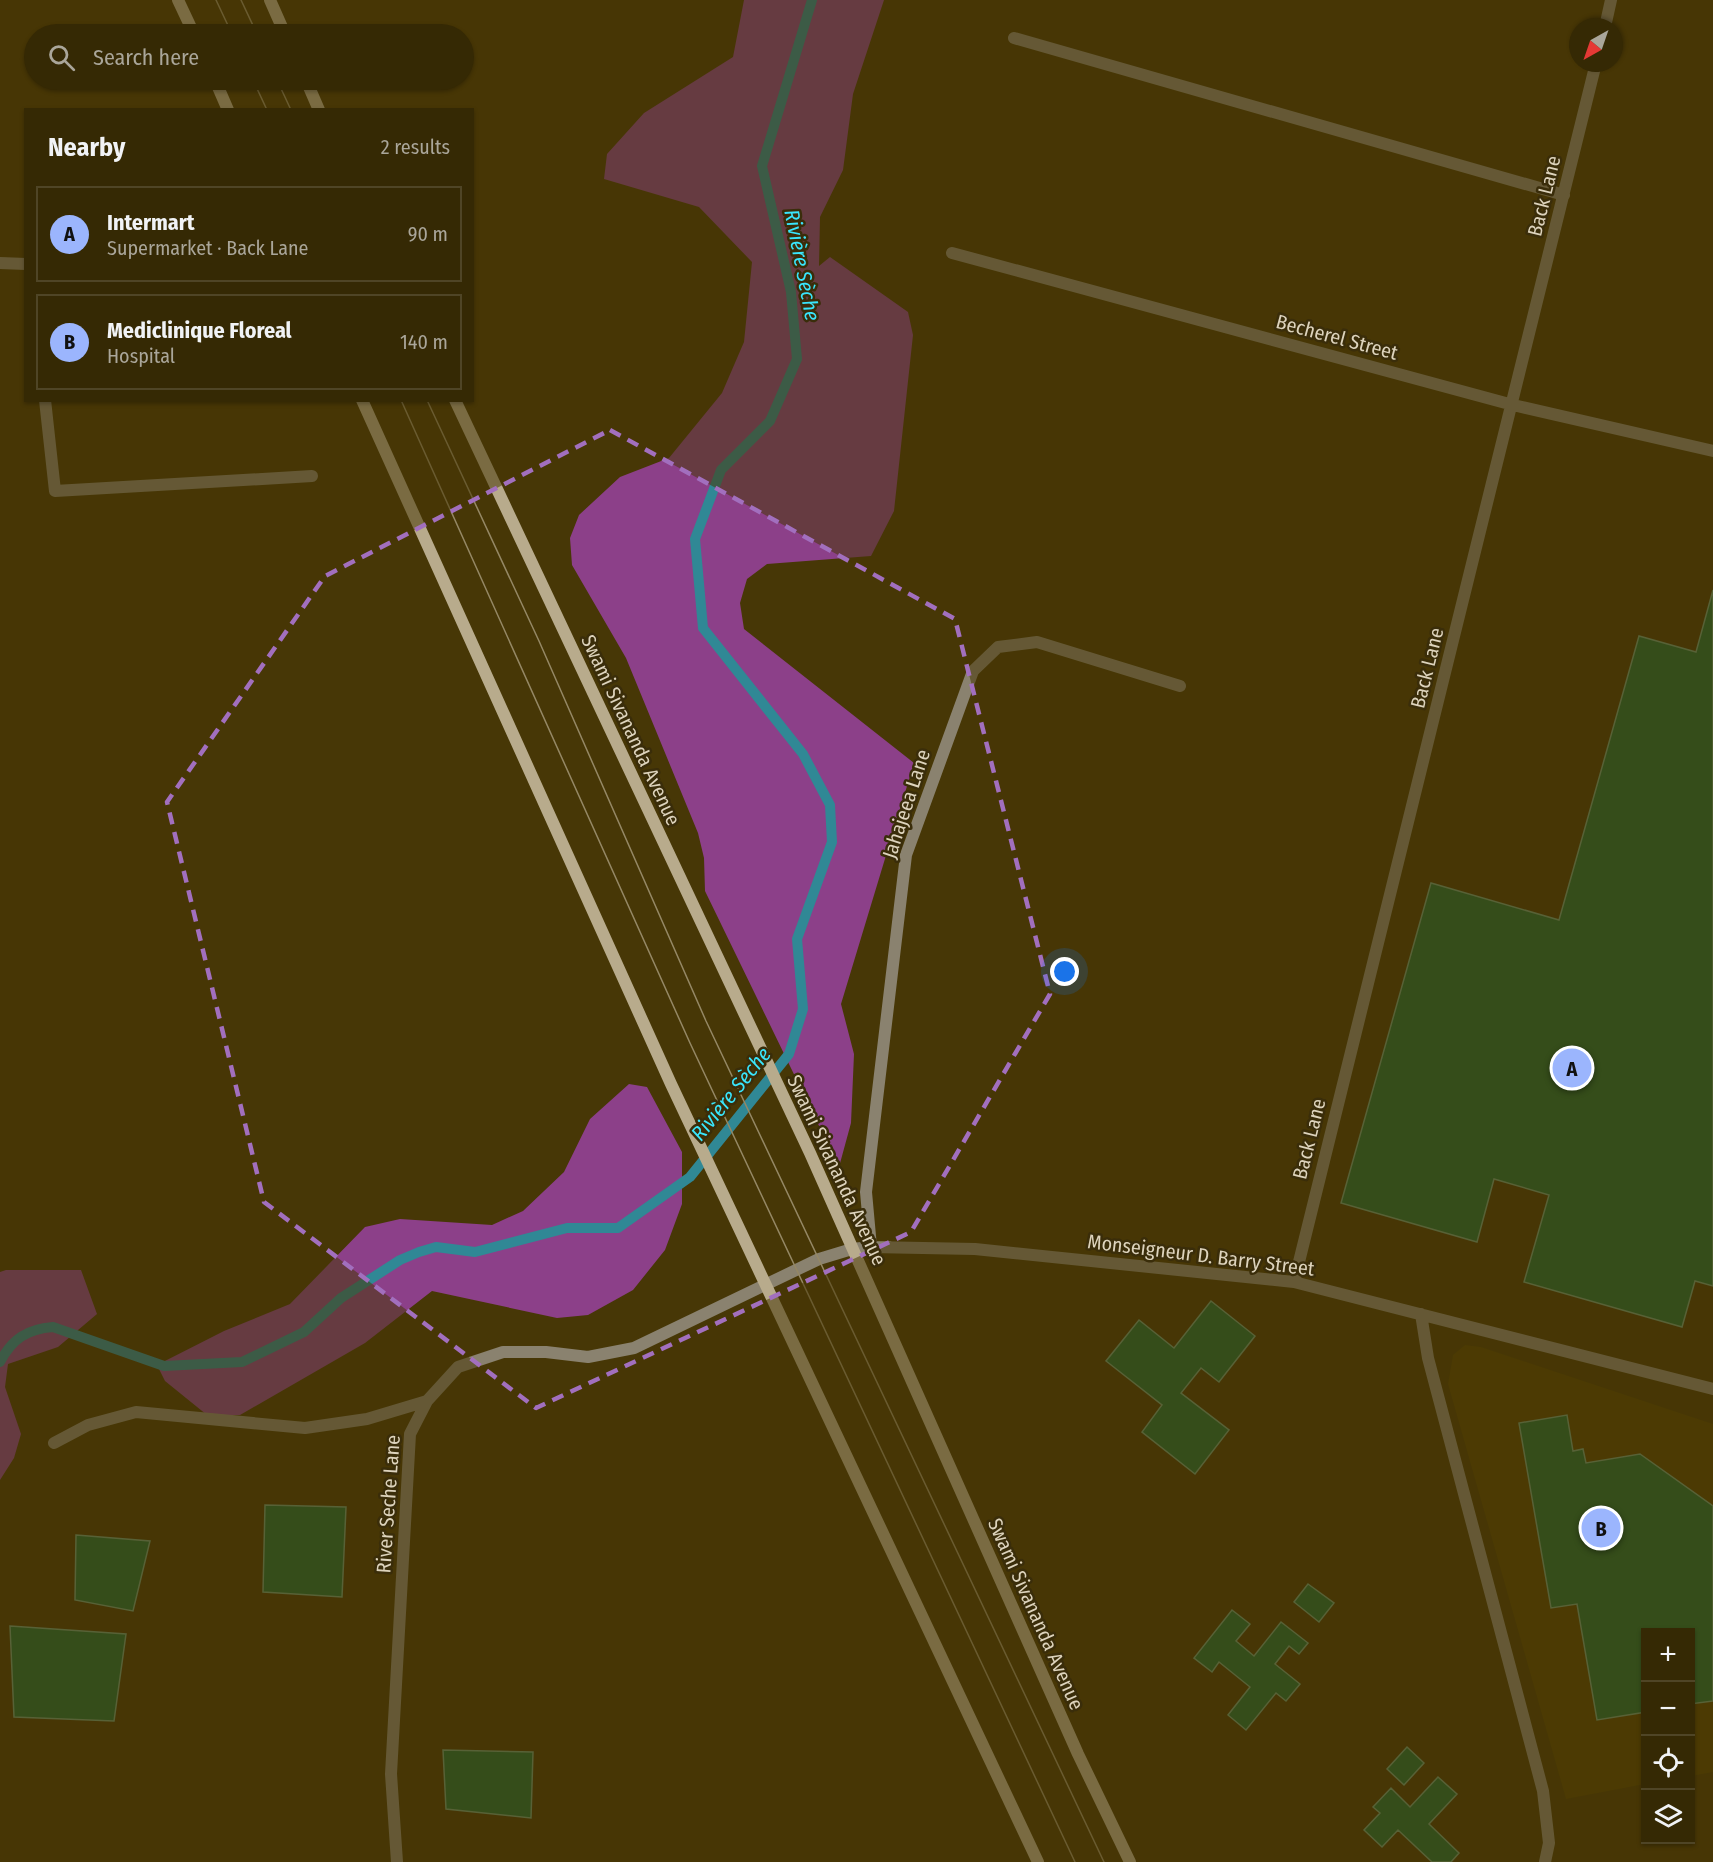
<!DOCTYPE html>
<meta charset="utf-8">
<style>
:root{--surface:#352904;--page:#403513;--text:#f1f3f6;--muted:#aaa69a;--line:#4f4526;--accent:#9bb5fd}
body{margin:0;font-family:"Fira Sans Condensed",sans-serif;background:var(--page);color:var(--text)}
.controls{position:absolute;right:18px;bottom:18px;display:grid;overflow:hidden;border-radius:0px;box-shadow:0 2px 4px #0004}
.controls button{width:54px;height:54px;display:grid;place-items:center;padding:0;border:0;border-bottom:2px solid var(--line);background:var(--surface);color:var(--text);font:30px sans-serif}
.compass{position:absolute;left:1569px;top:18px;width:54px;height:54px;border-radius:50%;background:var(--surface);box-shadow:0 2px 4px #0004;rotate:220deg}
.you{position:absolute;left:1065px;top:972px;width:21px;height:21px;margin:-15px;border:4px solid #fff;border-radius:50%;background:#1a73e8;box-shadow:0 0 0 9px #1a73e833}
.badge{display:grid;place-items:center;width:39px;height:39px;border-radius:50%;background:var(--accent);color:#111;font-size:20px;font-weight:700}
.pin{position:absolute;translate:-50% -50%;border:3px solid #fff;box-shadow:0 2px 6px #0006}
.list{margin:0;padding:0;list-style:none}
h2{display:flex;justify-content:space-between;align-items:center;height:78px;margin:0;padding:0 24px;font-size:26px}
h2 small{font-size:20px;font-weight:400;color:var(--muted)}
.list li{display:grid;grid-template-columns:39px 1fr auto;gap:18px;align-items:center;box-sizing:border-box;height:96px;margin:0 12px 12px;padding:0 12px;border:2px solid var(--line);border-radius:0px}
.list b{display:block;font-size:22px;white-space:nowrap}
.list p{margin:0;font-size:20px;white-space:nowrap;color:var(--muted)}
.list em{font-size:20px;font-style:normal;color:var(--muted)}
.icon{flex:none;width:33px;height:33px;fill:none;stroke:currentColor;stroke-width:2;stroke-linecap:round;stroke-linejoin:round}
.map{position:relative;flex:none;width:1713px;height:1862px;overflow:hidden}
.search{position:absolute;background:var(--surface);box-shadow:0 2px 4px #0004;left:24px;top:24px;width:450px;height:66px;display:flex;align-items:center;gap:15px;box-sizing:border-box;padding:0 21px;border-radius:33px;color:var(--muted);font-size:22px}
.panel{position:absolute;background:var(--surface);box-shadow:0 2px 4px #0004;left:24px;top:108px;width:450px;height:294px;border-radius:0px}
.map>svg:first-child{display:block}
</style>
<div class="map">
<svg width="1713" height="1862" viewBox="0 0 1713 1862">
<rect width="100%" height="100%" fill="#473706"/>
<path fill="#523f01" d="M1465,1345l16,2 232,77v348l-22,4 -1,-144h-44l-1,152 -79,15 -118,-415 5,-29z"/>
<path fill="#8c4089" d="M744,0h140l-31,94 -10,76 -23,47 -1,49 11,-9 78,55 5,23 -19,176 -23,45 -104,8 -20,15 -7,24 4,26 170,134 -73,241 13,50 -3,69 -12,44 -134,-276 -1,-33 -6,-25 -72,-175 -54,-93 -2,-27 9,-23 41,-38 49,-19 53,-65 22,-51 8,-80 -53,-55 -95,-28 3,-25 37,-41 89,-56z
M629,1084l18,3 35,65v52l-17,46 -32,40 -45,25 -31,3 -125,-27 -67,52 -125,72h-33l-42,-34 -8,-16 67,-34 66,-27 75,-77 35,-8 92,6 31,-14 41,-39 26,-53z
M6,1270h75l16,44 -39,33 -50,17 -3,23 16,47 -7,24 -14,22v-208z"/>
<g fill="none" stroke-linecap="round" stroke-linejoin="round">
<path stroke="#308895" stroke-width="10" d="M0,1362c12,-23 27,-33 53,-35l111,39 78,-4 62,-30 37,-34 59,-38 19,-8 17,-5 39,5 92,-24h51l72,-51 99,-123 14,-45 -6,-70 35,-97 -2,-37 -27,-51 -100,-126 -8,-89 26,-69 49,-49 27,-62 -6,-67 -29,-126 50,-166"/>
</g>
<path fill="#1f6933" stroke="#6c9472" stroke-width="1.5" d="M1713,590v696l-18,-5 -13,46 -158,-45 25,-87 -55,-16 -17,63 -136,-39 90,-320 128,37 80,-284 57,16z
M1211,1301l44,35 -36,46 -18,-14 -20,25 48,37 -34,44 -53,-42 20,-27 -56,-44 33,-41 35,28z
M1567,1415l6,36 10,-2 3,14 54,-9 73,52v195l-23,3v-72h-44v80l-49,8 -20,-116 -26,4 -32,-185z
M265,1505l81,2 -4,90 -79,-5z
M76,1535l74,6 -17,70 -58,-11z
M1308,1584l26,19 -15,19 -25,-20z
M1232,1610l18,14 -14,17 18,15 27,-34 27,21 -9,11 -10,-8 -14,18 25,20 -14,17 -10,-8 -30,37 -18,-15 22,-28 -31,-25 -7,10 -18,-14z
M10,1626l116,8 -12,87 -100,-4z
M1407,1747l17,16 -20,22 -17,-16z
M443,1750l90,2 -2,66 -85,-9z
M1438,1777l19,17 -28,30 30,29 -8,9h-19l-34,-32 -16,17 -18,-17 16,-17 -7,-6 18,-19 19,19z"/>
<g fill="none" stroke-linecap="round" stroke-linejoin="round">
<path stroke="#8a826f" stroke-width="12" d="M1605,27l6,-27
M1014,38l550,157
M952,253l561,152 200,46
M0,263l26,1
M45,400l10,91 257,-15
M871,1247l-5,-55 40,-337 67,-184 25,-24 39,-5 143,44
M1294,1282l302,-1219
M1421,1314l7,44 115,433 6,52 -4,19
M54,1443l34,-18 48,-13 169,16 62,-9 60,-18
M397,1862l-6,-88 19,-340 17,-33 31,-34 45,-15h43l42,5 46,-9 185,-89 33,-10 19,-2 104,2 319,33 419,107"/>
<path stroke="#b8ab8c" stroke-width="12" d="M178,0l16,34
M270,0l15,34
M215,80l13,30
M306,80l13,30
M362,400l309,684 367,778
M455,400l355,753 268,601 52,108"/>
<path stroke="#958865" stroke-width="1.5" d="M216,0l16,34
M241,0l16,34
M253,80l14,30
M277,80l14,30
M401,400l289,643 385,819
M427,400l112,241 167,380 398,841"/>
</g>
<path d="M0 0H1713V1862H0ZM610,430l345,189 95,375 -139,238 -375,176 -272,-206 -97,-400 158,-226z" fill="#473706" fill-opacity=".55" fill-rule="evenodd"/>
<path fill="none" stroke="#a26fbe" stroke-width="4.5" stroke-dasharray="12 8" stroke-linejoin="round" d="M610,430l345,189 95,375 -139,238 -375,176 -272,-206 -97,-400 158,-226z"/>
<g text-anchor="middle" stroke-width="5" stroke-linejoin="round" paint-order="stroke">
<g font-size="20" fill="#ddd3bc" stroke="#3a2d0a">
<text transform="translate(1544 196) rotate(-76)" y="7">Back Lane</text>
<text transform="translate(1337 337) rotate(15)" y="7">Becherel Street</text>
<text transform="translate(1427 668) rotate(-76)" y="7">Back Lane</text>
<text transform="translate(631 730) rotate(65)" y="7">Swami Sivananda Avenue</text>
<text transform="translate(906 804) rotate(-72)" y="7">Jahajeea Lane</text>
<text transform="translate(1309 1139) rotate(-76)" y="7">Back Lane</text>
<text transform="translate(837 1170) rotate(65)" y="7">Swami Sivananda Avenue</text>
<text transform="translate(1201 1255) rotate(7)" y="7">Monseigneur D. Barry Street</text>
<text transform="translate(388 1504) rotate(-86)" y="7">River Seche Lane</text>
<text transform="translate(1036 1614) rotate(66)" y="7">Swami Sivananda Avenue</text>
</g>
<g font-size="21" font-style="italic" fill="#39e6fd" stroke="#3a2d0a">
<text transform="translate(802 265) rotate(79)" y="7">Rivière Sèche</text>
<text transform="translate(731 1094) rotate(-51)" y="7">Rivière Sèche</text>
</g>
</g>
</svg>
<div class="controls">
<button>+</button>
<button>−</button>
<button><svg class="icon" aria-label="locate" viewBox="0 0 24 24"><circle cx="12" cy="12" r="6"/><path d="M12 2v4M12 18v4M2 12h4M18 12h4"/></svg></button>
<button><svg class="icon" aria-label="layers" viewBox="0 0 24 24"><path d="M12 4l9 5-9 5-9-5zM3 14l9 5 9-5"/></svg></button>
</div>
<svg class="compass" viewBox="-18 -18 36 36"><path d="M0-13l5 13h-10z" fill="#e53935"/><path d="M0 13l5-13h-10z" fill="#aaa69a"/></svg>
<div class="you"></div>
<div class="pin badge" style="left:1572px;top:1068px">A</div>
<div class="pin badge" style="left:1601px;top:1528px">B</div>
<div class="search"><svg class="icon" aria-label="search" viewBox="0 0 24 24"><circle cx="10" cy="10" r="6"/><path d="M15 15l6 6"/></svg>Search here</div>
<section class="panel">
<h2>Nearby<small>2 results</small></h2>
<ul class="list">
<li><span class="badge">A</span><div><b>Intermart</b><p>Supermarket · Back Lane</p></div><em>90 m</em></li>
<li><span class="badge">B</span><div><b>Mediclinique Floreal</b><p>Hospital</p></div><em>140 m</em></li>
</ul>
</section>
</div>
